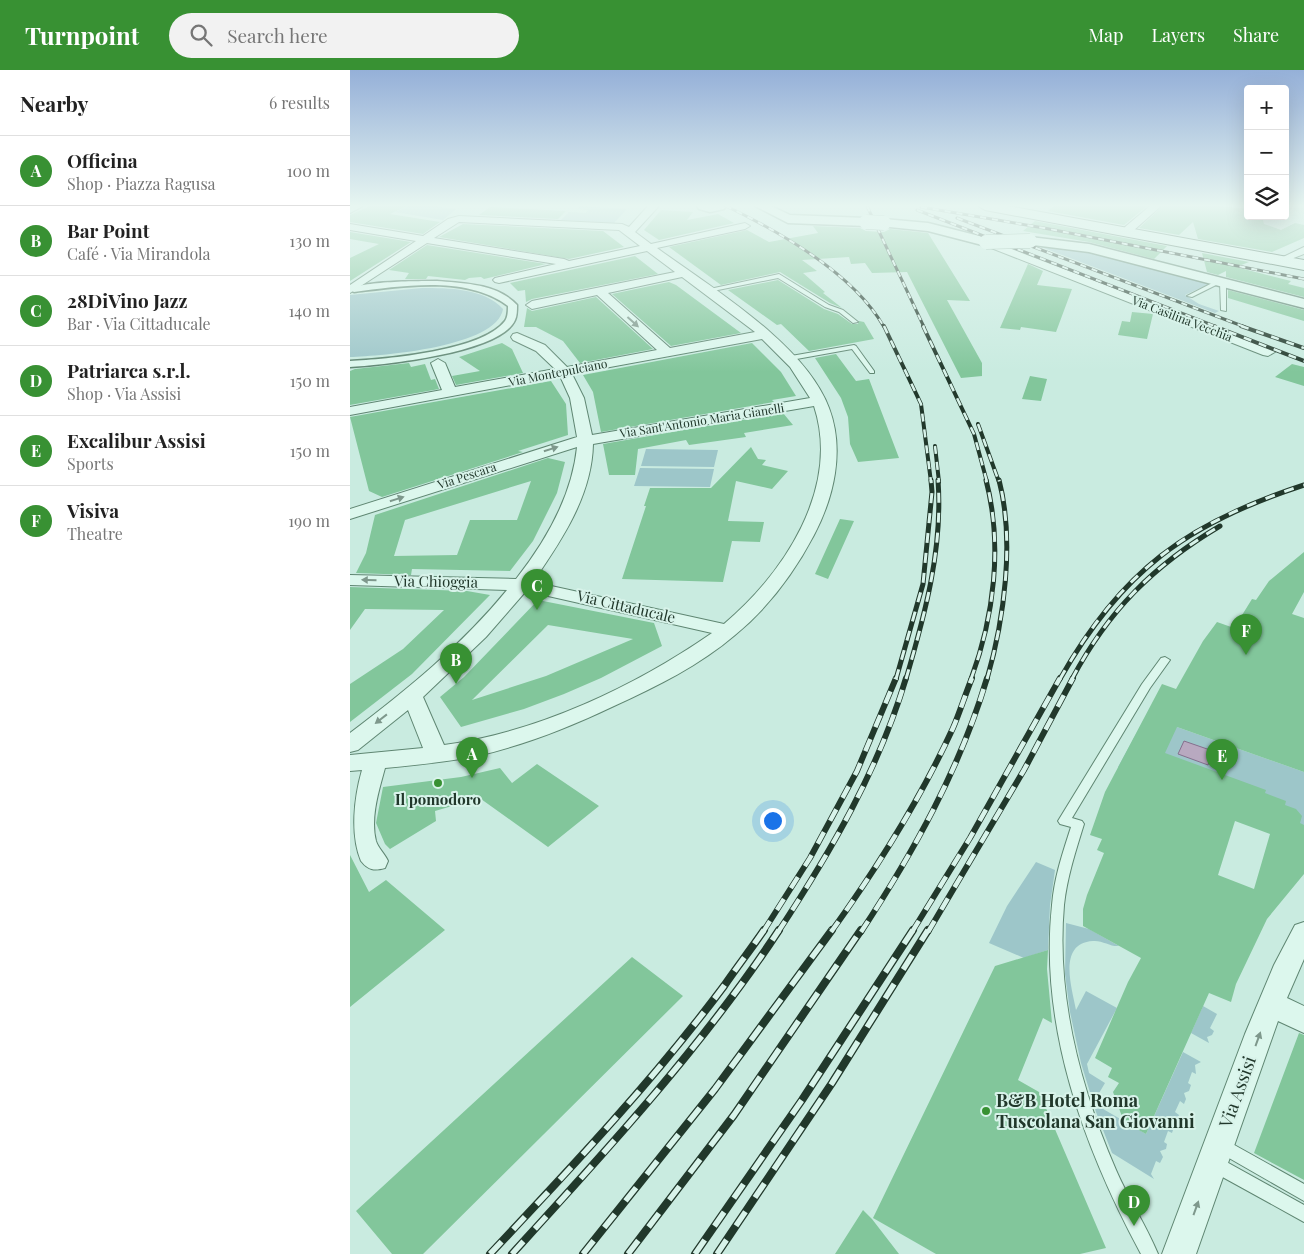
<!DOCTYPE html>
<meta charset="utf-8">
<style>
:root{--surface:#fff;--page:#f2f2f2;--text:#222;--muted:#767676;--line:#e0e0e0;--accent:#389133}
body{margin:0;font-family:"Playfair Display",serif;background:var(--page);color:var(--text)}
.controls{position:absolute;right:15px;top:15px;display:grid;overflow:hidden;border-radius:5px;box-shadow:0 5px 20px #0002}
.controls button{width:45px;height:45px;display:grid;place-items:center;padding:0;border:0;border-bottom:1px solid var(--line);background:var(--surface);color:var(--text);font:25px sans-serif}
.you{position:absolute;left:422px;top:750px;width:18px;height:18px;margin:-12px;border:4px solid #fff;border-radius:50%;background:#1a73e8;box-shadow:0 0 0 8px #1a73e833}
.badge{display:grid;place-items:center;width:32px;height:32px;border-radius:50%;background:var(--accent);color:#fff;font-size:16px;font-weight:700}
.pin{position:absolute;translate:-50% -41px;filter:drop-shadow(0 1px 2px #0008)}
.pin::after{content:'';position:absolute;top:26px;width:18px;height:15px;background:inherit;clip-path:polygon(0 0,100% 0,50% 100%)}
.list{margin:0;padding:0;list-style:none}
h2{display:flex;justify-content:space-between;align-items:center;height:65px;margin:0;padding:0 20px;font-size:21px}
h2 small{font-size:16px;font-weight:400;color:var(--muted)}
.list li{display:grid;grid-template-columns:32px 1fr auto;gap:15px;align-items:center;box-sizing:border-box;height:70px;padding:0 20px;border-top:1px solid var(--line)}
.list b{display:block;font-size:19px;white-space:nowrap}
.list p{margin:0;font-size:16px;white-space:nowrap;color:var(--muted)}
.list em{font-size:16px;font-style:normal;color:var(--muted)}
.icon{flex:none;width:28px;height:28px;fill:none;stroke:currentColor;stroke-width:2;stroke-linecap:round;stroke-linejoin:round}
.map{position:relative;flex:none;width:954px;height:1184px;overflow:hidden}
header{display:flex;align-items:center;gap:30px;box-sizing:border-box;height:70px;padding:0 25px;background:var(--accent);color:#fff}
header strong{font-size:24px}
nav{display:flex;gap:28px;margin-inline-start:auto;font-size:18px}
.search{width:350px;height:45px;background:var(--page);display:flex;align-items:center;gap:12px;box-sizing:border-box;padding:0 18px;border-radius:28px;color:var(--muted);font-size:19px}
main{display:flex}
aside{flex:1;background:var(--surface)}
.map>svg:first-child{display:block}
</style>
<header>
<strong>Turnpoint</strong>
<div class="search"><svg class="icon" aria-label="search" viewBox="0 0 24 24"><circle cx="10" cy="10" r="6"/><path d="M15 15l6 6"/></svg>Search here</div>
<nav><a>Map</a><a>Layers</a><a>Share</a></nav>
</header>
<main>
<aside>
<h2>Nearby<small>6 results</small></h2>
<ul class="list">
<li><span class="badge">A</span><div><b>Officina</b><p>Shop · Piazza Ragusa</p></div><em>100 m</em></li>
<li><span class="badge">B</span><div><b>Bar Point</b><p>Café · Via Mirandola</p></div><em>130 m</em></li>
<li><span class="badge">C</span><div><b>28DiVino Jazz</b><p>Bar · Via Cittaducale</p></div><em>140 m</em></li>
<li><span class="badge">D</span><div><b>Patriarca s.r.l.</b><p>Shop · Via Assisi</p></div><em>150 m</em></li>
<li><span class="badge">E</span><div><b>Excalibur Assisi</b><p>Sports</p></div><em>150 m</em></li>
<li><span class="badge">F</span><div><b>Visiva</b><p>Theatre</p></div><em>190 m</em></li>
</ul>
</aside>
<div class="map">
<svg width="954" height="1184" viewBox="0 0 954 1184">
<rect width="100%" height="100%" fill="#c9ebe0"/>
<path fill="#9dc6c9" d="M59,136h25l22,3 -13,11 -48,-8z
M230,136l47,3 -13,14 -53,-3 8,-8 17,1 2,-3 -11,-1z
M678,172l54,8 129,33 -26,12 14,9 20,7 -4,2z
M72,218c26,0 62,0 81,21 -6,38 -121,47 -153,48v-62z
M296,379l72,1 -4,17 -73,-1z
M290,398l74,1 -4,18 -76,-1z
M796,646l158,56v65l-186,-70z
M686,792l19,8 -5,35 -2,45 -24,8 -35,-15 18,-37z
M716,853l23,6 30,17c-8,1 -17,-6 -26,-5 -36,2 -21,47 -17,69l10,-19 31,17 -30,56 2,9 16,10 -10,17 3,6 48,28 37,-82 18,10 -6,3 1,9 -4,-2 -4,11 3,2 -2,6 -5,2 2,6 -2,5 -4,-3 -5,11 4,3 -3,8 -5,1 2,6 -1,3 -4,-2 -4,11 3,2 -1,5 -6,2 3,6 -3,6 -4,-2 -5,13 3,5 -42,-26 -16,-41 -15,-49 -11,-51 -5,-38z
M853,936l14,8 -7,14 4,3 -2,4 -5,2 2,6 -18,-10z"/>
<path fill="#b8a9c0" stroke="#85708e" d="M834,671l29,10 -5,14 -30,-11z"/>
<path fill="#82c69b" fill-rule="evenodd" d="M20,136h37l-17,8 50,8 -17,12 -73,-12v-7z
M704,136h93l-23,19 -76,-14z
M813,136h55l30,3v7h14l2,8 17,6 14,-7 9,2v13l-32,14 -74,-13 -5,-17 -14,13 -40,-7z
M140,137l76,4 -8,8 -79,-4z
M311,140l32,2 -6,8 31,-6 16,9 -75,17 -15,-10z
M685,151l132,25 -13,13 -65,-17 -66,-11z
M113,154l140,7 21,16 -55,12 -130,-22z
M463,156l47,2 6,3 18,1 6,-3 38,4 42,68 -23,-1 35,63v13l-21,2 -54,-106 -35,1 -7,-10 -14,1 -2,-7 -47,3 15,11 -14,2 22,19 -2,1 19,15 -12,-5 -50,-31 -59,13 -52,-38 78,-17 22,12 49,-9z
M0,162l61,10 -61,39v-23l29,-14 -29,-5z
M77,175l119,19 -62,15 -3,-2 -12,1 -4,2 -37,-4 -2,3h-21l4,-6 -20,-3z
M852,183l47,9 -13,5 55,14 -3,3 16,4v9l-78,-20v-6l-8,4 -11,-3z
M285,186l23,18 -126,25 -6,3 -1,-12 -7,1 -8,-8z
M678,194l15,7 -6,14 35,4 -16,43 -35,-5 -1,3 -20,-2z
M428,210l46,29 14,5 14,10h6l1,-3 5,1 10,17 -65,12 -28,-27 -4,1 -49,-35z
M319,212l7,3 65,48 -70,13 -59,-52z
M878,220l76,20v11l-76,-23z
M246,227l57,52 -73,14 -17,-22 -27,-14h-12l3,-19 5,3z
M782,242l21,2 -6,25 -29,-4 4,-14 8,1z
M152,273l10,6 11,24 -67,12 -4,-9 28,-5 -21,-14z
M402,273l29,29 15,24 -24,4 2,2 -173,30 -8,-40 -10,-17z
M486,284l20,27 13,-2 30,79 -41,4 -8,-18 -2,-27 -7,-19 -26,-40z
M59,293l2,4 14,-3 6,16 4,-1 4,10 -89,16v-34l5,-2z
M942,294l12,3v19l-29,-9z
M680,306l17,3 -6,22 -19,-2z
M201,311l15,23 2,31 -50,16 5,1 -141,45 -13,-6 -19,-74z
M433,343l10,12 -49,8 2,4 -57,8 -3,-5 -48,9 -3,26h-26l-6,-31z
M401,377l7,12 8,1 -4,5 26,6 -16,18 -36,-8 -8,40 36,1 -4,20 -28,-1 -9,41 -101,-3 24,-73h-2l6,-18h61z
M198,388l17,4 -8,31 -24,48 -23,30 -98,-2 -1,6 -55,-2 10,-20 9,-38zM181,411l-14,39h-47l-13,35 -63,1 11,-36z
M490,449l14,2 -26,58 -13,-5z
M954,482v40l-12,22 12,4v154l-127,-45 -12,26 101,37 -1,3 21,8 -1,4 11,4 6,7 -2,7 4,2v49l-37,45 -31,65 -5,18 -22,-9 -63,141 -22,-12 -11,-30 6,-9 -11,-6 4,-9 -17,-10 33,-76 13,-24 -58,-32v-17l4,-14 17,-42 -7,-3 5,-11 -12,-4 15,-43 57,-108 14,5 27,-48 14,-19 17,6 18,-29 4,1 13,-19zM885,751l35,13 -16,55 -36,-14z
M0,517l117,4 23,4 -78,79 -62,48v-38l53,-35 41,-39 -79,-1 -15,21z
M188,530l116,23 8,23 -61,32 -37,16 -40,15 -63,18 -21,-30 24,-20zM198,555l85,14 -87,37 -74,24z
M187,694l62,42 -51,41 -74,-53 -15,10 -24,7 1,10 -46,28 -5,-5 -9,-21 7,-36 78,-10 39,-9 12,15z
M0,785l19,37 17,-12 59,50 -95,77z
M698,880l-1,19 5,54 -9,-5 -25,62 21,12 67,156 -26,6h-144l-63,-36 122,-252z
M282,887l51,39 -260,258h-31l-36,-43z
M949,963l5,2v145l-50,-27z
M513,1140l9,9 27,35h-64z"/>
<g fill="none" stroke-linecap="round" stroke-linejoin="round">
<g stroke="#5f8672" stroke-width="2">
<path id="service" d="M429,204l50,31 14,5 15,12 -5,1 -14,-11 -14,-5 -47,-29 -70,14 -3,-2z
M870,209l6,3v29l-5,-1 -1,-27 -28,14 -5,-1z
M504,275l2,1 18,25v2h-4l-18,-24 -61,11 -3,-2 3,-2z
M815,587l5,3 -20,28 -78,130 10,3 2,3c-8,26 -17,53 -20,81 -8,90 16,182 52,265 12,28 30,55 42,84h-17c-57,-106 -102,-227 -89,-349 2,-27 11,-53 19,-78l-11,-3 -2,-3 84,-137 19,-26z
M870,1067l84,47v17l-89,-51 -3,-5 3,-5z
M864,1085l90,50v17l-96,-53 -2,-6 2,-6z"/>
</g>
<g stroke="#5f8672" stroke-width="3">
<path id="pedestrian" d="M87,211c27,2 61,3 80,24 0,5 0,11 -2,15 -14,33 -132,45 -165,47v-6c37,-2 132,-10 155,-40 3,-4 3,-11 3,-15 -42,-31 -105,-20 -154,-14l-4,-2c7,-9 73,-9 87,-9z"/>
</g>
<g stroke="#5f8672" stroke-width="2">
<path id="minor" d="M0,136h13l-13,7z
M298,136h11l-24,26 16,12 94,-21 5,3 -5,3 -88,19c55,40 148,96 172,160 16,42 5,89 -15,127 -20,38 -46,73 -79,100 -35,30 -79,52 -121,71 -44,21 -89,39 -137,50 -30,6 -61,9 -92,12 -6,22 -15,50 -9,73 2,7 9,13 12,20l-3,7c-11,3 -17,2 -24,-7 -11,-26 -7,-63 1,-91l-12,1v-16l73,-7 -15,-38 -50,40 -8,2v-19c57,-43 112,-88 157,-143l-157,-5v-10l166,4c30,-38 56,-83 61,-132l-227,72v-10l227,-72 -7,-39 -10,-22 -210,39v-8l92,-17 -11,-27 7,-4 7,4 10,24 100,-18 -19,-18 -23,-11 -2,-3 2,-3 4,-1 28,12 22,22 90,-17 -60,-55 -65,14 -6,-4 6,-4 143,-29 -28,-21 -148,32 -4,-1 -2,-2 2,-2 61,-14 -129,-21 -77,50v-8l66,-44 -66,-11v-6l73,12 25,-17 11,-3 163,8 7,3zM109,152l160,8 21,16 -71,15 -5,-2 -130,-21zM332,207l73,55 -85,16 -62,-55zM412,269l28,28 20,31 -218,37 -8,-37 -12,-24zM464,336c27,82 -30,167 -90,218l-191,-42c28,-41 59,-86 60,-138zM176,521l186,42c-78,54 -174,99 -268,112l-21,-48 63,-60z
M800,136h11l-28,25h-8l-1,-2 1,-2z
M635,169l288,110 2,3 -7,4 -5,-1 -282,-111 -1,-2 1,-2z
M954,177v7l-18,7 -5,-3z
M954,852v37l-17,39 17,8v27l-26,-12 -82,233h-34l83,-220 29,-69 21,-40z"/>
</g>
<g stroke="#5f8672" stroke-width="3">
<path id="tertiary" d="M347,136h29l-2,3 -14,3 -11,-3z
M405,136h16l19,9 76,3 6,4 -6,4 -78,-3z
M534,149l44,4 63,16 2,3 -7,4 -58,-15 -48,-5 -2,-3 2,-3z
M680,167l59,7 215,55v9l-215,-56 -64,-8 -2,-3z"/>
</g>
<g stroke="#426854" stroke-width="2">
<path id="secondary" d="M628,136h30l296,54v10l-319,-60z"/>
</g>
<use href="#service" fill="#dcf7ed" fill-rule="evenodd"/>
<use href="#pedestrian" fill="#dcf7ed" fill-rule="evenodd"/>
<use href="#minor" fill="#dcf7ed" fill-rule="evenodd"/>
<use href="#tertiary" fill="#dcf7ed" fill-rule="evenodd"/>
<use href="#secondary" fill="#dcf7ed" fill-rule="evenodd"/>
<g stroke="#21382b" stroke-width="3">
<path id="rail-far4" d="M376,136c54,26 128,68 158,121
M517,136l57,121
M571,137l123,21 260,51
M567,140l300,117
M607,148l288,109"/>
</g>
<g stroke="#21382b" stroke-width="4">
<path id="rail-far3" d="M534,256l37,78 10,78
M573,256l51,108 13,48
M864,256l90,35
M891,256l63,22
M628,354l21,58
M585,376l4,36"/>
</g>
<g stroke="#21382b" stroke-width="5">
<path id="rail-far2" d="M546,609l27,-95 9,-92 -1,-12
M556,609c19,-65 37,-130 32,-199
M621,609c23,-62 32,-134 15,-199
M637,609c17,-59 28,-138 12,-199
M710,609c61,-108 127,-156 244,-194
M722,609c36,-68 82,-114 148,-153"/>
</g>
<g stroke="#21382b" stroke-width="6">
<path id="rail-far1" d="M413,862l47,-74 47,-87 39,-93
M428,862c52,-79 101,-163 128,-254
M481,862c46,-64 89,-132 122,-204 7,-16 12,-33 19,-50
M511,862c52,-79 99,-163 126,-254
M562,862l58,-94 90,-160
M578,862l96,-162 49,-92"/>
</g>
<g stroke="#21382b" stroke-width="8">
<path id="rail" d="M140,1184c81,-86 163,-173 234,-268 13,-19 27,-37 40,-56
M162,1184c94,-103 190,-207 267,-324
M233,1184l132,-165 117,-159
M278,1184l106,-139 127,-185
M345,1184l107,-154 111,-170
M367,1184l115,-171 96,-153"/>
</g>
<use href="#rail-far4" stroke="#d8f3ea" stroke-width="2" stroke-dasharray="6" stroke-linecap="butt"/>
<use href="#rail-far3" stroke="#d8f3ea" stroke-width="2.5" stroke-dasharray="8" stroke-linecap="butt"/>
<use href="#rail-far2" stroke="#d8f3ea" stroke-width="3" stroke-dasharray="10" stroke-linecap="butt"/>
<use href="#rail-far1" stroke="#d8f3ea" stroke-width="4.5" stroke-dasharray="13" stroke-linecap="butt"/>
<use href="#rail" stroke="#d8f3ea" stroke-width="5.5" stroke-dasharray="17" stroke-linecap="butt"/>
<g stroke="#5f8672" stroke-width="15" stroke-linecap="butt">
<path id="tertiary-bridge" d="M516,152l18,1
M636,172l44,-1"/>
</g>
<use href="#tertiary-bridge" stroke="#dcf7ed" stroke-width="14"/>
</g>
<defs><path id="oneway-solid" d="M-6-.8H1V-3.2L6.5 0L1 3.2V.8H-6Z" transform="scale(1.25)"/></defs>
<g fill="#7e988c">
<use href="#oneway-solid" transform="translate(283 252) rotate(42)"/>
<use href="#oneway-solid" transform="translate(201 379) rotate(-18)"/>
<use href="#oneway-solid" transform="translate(47 429) rotate(-18)"/>
<use href="#oneway-solid" transform="translate(19 510) rotate(-179)"/>
<use href="#oneway-solid" transform="translate(31 649) rotate(142)"/>
<use href="#oneway-solid" transform="translate(908 969) rotate(-70)"/>
<use href="#oneway-solid" transform="translate(846 1138) rotate(-70)"/>
</g>
<linearGradient id="sky" x2="0" y2="1"><stop stop-color="#95b0d8"/><stop offset="0.45" stop-color="#e7f6f1"/><stop offset="1" stop-color="#e7f6f1" stop-opacity="0"/></linearGradient>
<rect width="954" height="302" fill="url(#sky)"/>
<g fill="#389133" stroke="#d8f3ea" stroke-width="2">
<circle cx="88" cy="713" r="5"/>
<circle cx="636" cy="1041" r="5"/>
</g>
<g text-anchor="middle" stroke-width="4" stroke-linejoin="round" paint-order="stroke">
<g font-size="12" fill="#21382b" stroke="#d8f3ea">
<text transform="translate(832 249) rotate(21)" y="4">Via Casilina Vecchia</text>
<text transform="translate(208 303) rotate(-11)" y="4">Via Montepulciano</text>
<text transform="translate(352 351) rotate(-9)" y="4">Via Sant'Antonio Maria Gianelli</text>
<text transform="translate(117 406) rotate(-18)" y="4">Via Pescara</text>
</g>
<g font-size="15" fill="#21382b" stroke="#d8f3ea">
<text transform="translate(86 512) rotate(1)" y="5">Via Chioggia</text>
<text transform="translate(276 537) rotate(13)" y="5">Via Cittaducale</text>
</g>
<g font-size="15" font-weight="bold" fill="#21382b" stroke="#d8f3ea">
<text x="88" y="735">Il pomodoro</text>
</g>
<g font-size="18" fill="#21382b" stroke="#d8f3ea">
<text transform="translate(888 1022) rotate(-70)" y="6">Via Assisi</text>
</g>
<g font-size="18" font-weight="bold" fill="#21382b" stroke="#d8f3ea" text-anchor="start">
<text x="646" y="1037">B&amp;B Hotel Roma<tspan x="646" dy="21">Tuscolana San Giovanni</tspan></text>
</g>
</g>
</svg>
<div class="controls">
<button>+</button>
<button>−</button>
<button><svg class="icon" aria-label="layers" viewBox="0 0 24 24"><path d="M12 4l9 5-9 5-9-5zM3 14l9 5 9-5"/></svg></button>
</div>
<div class="you"></div>
<div class="pin badge" style="left:122px;top:708px">A</div>
<div class="pin badge" style="left:106px;top:614px">B</div>
<div class="pin badge" style="left:187px;top:540px">C</div>
<div class="pin badge" style="left:784px;top:1156px">D</div>
<div class="pin badge" style="left:872px;top:710px">E</div>
<div class="pin badge" style="left:896px;top:585px">F</div>
</div>
</main>
